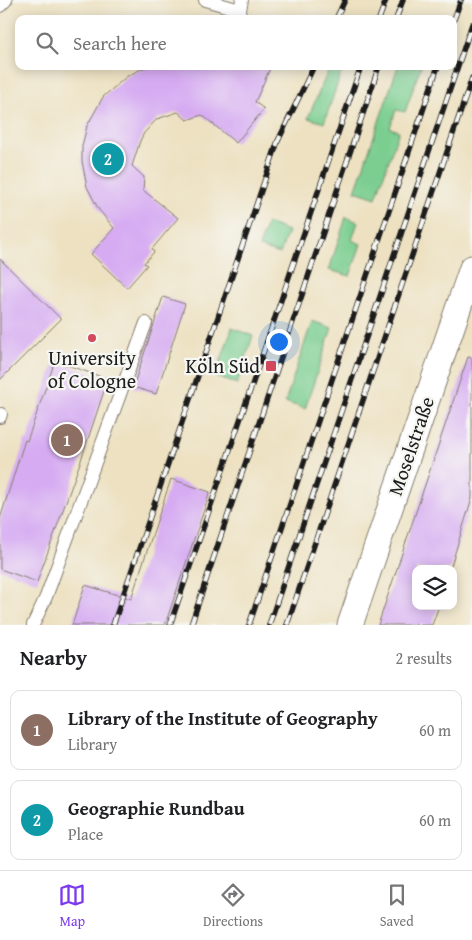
<!DOCTYPE html>
<meta charset="utf-8">
<style>
:root{--surface:#fff;--page:#f2f2f2;--text:#202124;--muted:#757577;--line:#e0e0e0;--accent:#7c3aed}
body{margin:0;font-family:"Gentium Book Plus",serif;background:var(--page);color:var(--text)}
.controls{position:absolute;right:15px;bottom:15px;display:grid;overflow:hidden;border-radius:10px;box-shadow:0 2px 12px #0003}
.controls button{width:45px;height:45px;display:grid;place-items:center;padding:0;border:0;border-bottom:1px solid var(--line);background:var(--surface);color:var(--text);font:25px sans-serif}
.you{position:absolute;left:278px;top:341px;width:18px;height:18px;margin:-12px;border:4px solid #fff;border-radius:50%;background:#1a73e8;box-shadow:0 0 0 8px #1a73e833}
.badge{display:grid;place-items:center;width:32px;height:32px;border-radius:50%;background:var(--accent);color:#fff;font-size:16px;font-weight:700}
.pin{position:absolute;translate:-50% -50%;border:2px solid #fff;box-shadow:0 1px 5px #0006}
.list{margin:0;padding:0;list-style:none}
h2{display:flex;justify-content:space-between;align-items:center;height:65px;margin:0;padding:0 20px;font-size:21px}
h2 small{font-size:16px;font-weight:400;color:var(--muted)}
.list li{display:grid;grid-template-columns:32px 1fr auto;gap:15px;align-items:center;box-sizing:border-box;height:80px;margin:0 10px 10px;padding:0 10px;border:1px solid var(--line);border-radius:10px}
.list b{display:block;font-size:19px;white-space:nowrap}
.list p{margin:0;font-size:16px;white-space:nowrap;color:var(--muted)}
.list em{font-size:16px;font-style:normal;color:var(--muted)}
.icon{flex:none;width:28px;height:28px;fill:none;stroke:currentColor;stroke-width:2;stroke-linecap:round;stroke-linejoin:round}
.map{position:relative;flex:none;width:472px;height:625px;overflow:hidden}
.search{position:absolute;background:var(--surface);box-shadow:0 2px 12px #0003;left:15px;right:15px;top:15px;height:55px;display:flex;align-items:center;gap:12px;box-sizing:border-box;padding:0 18px;border-radius:10px;color:var(--muted);font-size:19px}
.sheet{height:245px;background:var(--surface)}
nav{display:flex;justify-content:space-around;align-items:center;box-sizing:border-box;height:70px;border-top:1px solid var(--line);background:var(--surface);font-size:14px;color:var(--muted)}
nav a{display:grid;justify-items:center;gap:2px}
nav .on{color:var(--accent)}
.map>svg:first-child{display:block}
</style>
<div class="map">
<svg width="472" height="625" viewBox="0 0 472 625">
<rect width="100%" height="100%" fill="#f6f6f2"/>
<filter id="ink" filterUnits="userSpaceOnUse"><feTurbulence type="fractalNoise" baseFrequency=".02" numOctaves="2"/><feDisplacementMap in="SourceGraphic" scale="10" xChannelSelector="R" yChannelSelector="G"/><feConvolveMatrix kernelMatrix="1 2 1 2 8 2 1 2 1" color-interpolation-filters="sRGB"/></filter>
<filter id="wash" filterUnits="userSpaceOnUse"><feTurbulence type="fractalNoise" baseFrequency=".0096" numOctaves="4" result="noise"/><feDisplacementMap in="SourceGraphic" scale="20" xChannelSelector="R" yChannelSelector="G"/><feGaussianBlur stdDeviation="1.12" result="paint"/><feColorMatrix in="noise" values="0 0 0 0 0 0 0 0 0 0 0 0 0 0 0 0 0 1.4 0 .05"/><feComposite in="paint" operator="in"/></filter>
<g filter="url(#wash)">
<rect width="100%" height="100%" fill="#ede1c1"/>
<path fill="#7cce90" stroke="#4c7556" d="M330,66h8l5,2 -19,55 -16,-5z
M398,66h23l-16,46 -9,-2 -6,18 9,3 -23,67 -21,-7z
M346,217l12,5 -6,18 9,4 -11,32 -21,-6z
M267,223l21,8 -8,23 -21,-7z
M312,321l20,7 -27,81 -20,-7z
M232,328l21,8 -16,48 -22,-7z"/>
<g id="blocks">
<path fill="#d6abf2" d="M151,66h120l-16,36 9,7 -28,34 -34,-28 -15,5 -9,-8 -21,7 -13,14 -4,8 -8,25 12,11 -1,13 35,28 -26,31 2,3 -10,11 3,2 -20,23 -36,-34 23,-26 -15,-18 -12,-23 -5,-26v-15l5,-20 16,-29 23,-20 17,-9z
M0,259l61,60 -61,61z
M163,297l22,7 -29,90 -23,-7z
M468,357l4,1v140l-22,71h-34v37h23l-7,19h-54z
M55,361l53,18 -27,81 -44,122 -37,-13v-50l25,-79 2,1z
M171,479l39,13 -45,133h-93l13,-40 46,14z"/>
</g>
</g>
<g filter="url(#ink)">
<use href="#blocks" fill-opacity="0" stroke="#847e6e" stroke-width="1"/>
<g fill="none" stroke-linecap="round" stroke-linejoin="round">
<g stroke="#847e6e" stroke-width="14">
<path id="lane" d="M205,0l35,10 2,-10
M0,6l6,-6
M0,417l1,-3
M33,625l13,-28 100,-274"/>
</g>
<g stroke="#847e6e" stroke-width="27">
<path id="street" d="M350,625l122,-357"/>
</g>
<use href="#lane" stroke="#fff" stroke-width="12"/>
<use href="#street" stroke="#fff" stroke-width="25"/>
<g stroke="#1c1c1c" stroke-width="5.5">
<path id="rail" d="M336,19l9,-19
M379,19l7,-19
M396,19l7,-19
M453,22l8,-22
M113,625l165,-484 36,-75
M170,625l191,-559
M191,625l188,-559
M249,625l189,-559
M269,625l203,-601
M287,625l185,-547"/>
</g>
<use href="#rail" stroke="#f6f6f2" stroke-width="4" stroke-dasharray="11" stroke-linecap="butt"/>
</g>
</g>
<g fill="#d1495b" stroke="#f6f6f2" stroke-width="2">
<circle cx="92" cy="338" r="5"/>
<rect x="265" y="360" width="12" height="12" rx="2.5"/>
</g>
<g text-anchor="middle" stroke-width="4.5" stroke-linejoin="round" paint-order="stroke">
<g font-size="20" fill="#1c1c1c" stroke="#f6f6f2">
<text x="92" y="365">University<tspan x="92" dy="23">of Cologne</tspan></text>
<text x="260" y="373" text-anchor="end">Köln Süd</text>
</g>
<g font-size="20" fill="#1c1c1c" stroke="#f6f6f2">
<text transform="translate(411 446) rotate(-71)" y="7">Moselstraße</text>
</g>
</g>
</svg>
<div class="controls">
<button><svg class="icon" aria-label="layers" viewBox="0 0 24 24"><path d="M12 4l9 5-9 5-9-5zM3 14l9 5 9-5"/></svg></button>
</div>
<div class="you"></div>
<div class="pin badge" style="left:67px;top:440px;background:#8d6e63">1</div>
<div class="pin badge" style="left:108px;top:159px;background:#0f9aa8">2</div>
<div class="search"><svg class="icon" aria-label="search" viewBox="0 0 24 24"><circle cx="10" cy="10" r="6"/><path d="M15 15l6 6"/></svg>Search here</div>
</div>
<section class="sheet">
<h2>Nearby<small>2 results</small></h2>
<ul class="list">
<li><span class="badge" style="background:#8d6e63">1</span><div><b>Library of the Institute of Geography</b><p>Library</p></div><em>60 m</em></li>
<li><span class="badge" style="background:#0f9aa8">2</span><div><b>Geographie Rundbau</b><p>Place</p></div><em>60 m</em></li>
</ul>
</section>
<nav>
<a class="on"><svg class="icon" aria-label="map" viewBox="0 0 24 24"><path d="M3 6l6-2 6 2 6-2v14l-6 2-6-2-6 2zM9 4v14M15 6v14"/></svg>Map</a>
<a><svg class="icon" aria-label="directions" viewBox="0 0 24 24"><path d="M12 3l9 9-9 9-9-9zM9 14v-3h6M13 9l2 2-2 2"/></svg>Directions</a>
<a><svg class="icon" aria-label="saved" viewBox="0 0 24 24"><path d="M7 4h10v16l-5-4-5 4z"/></svg>Saved</a>
</nav>
